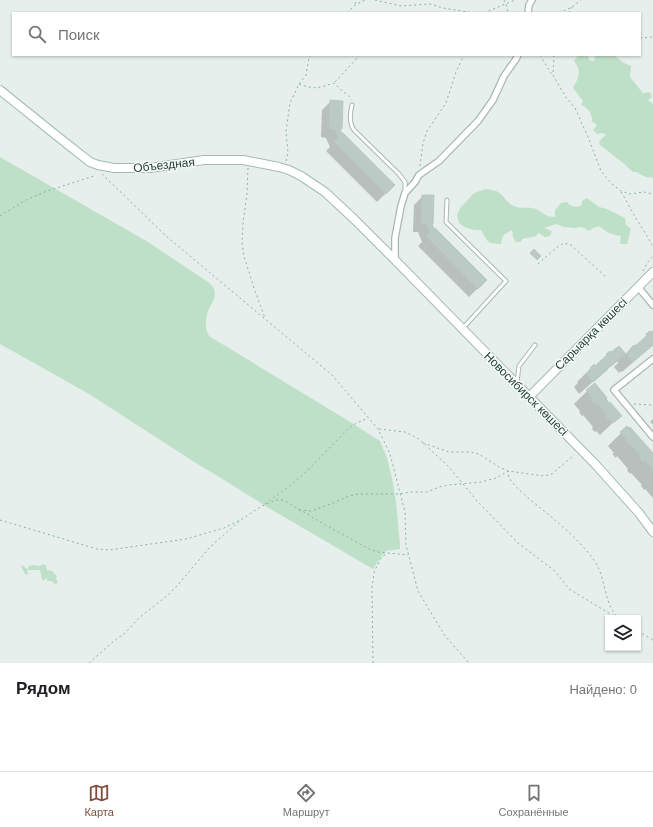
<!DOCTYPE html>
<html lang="ru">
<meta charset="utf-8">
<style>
:root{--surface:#fff;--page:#f6f6f6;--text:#202124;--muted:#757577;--line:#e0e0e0;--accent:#7f4e3f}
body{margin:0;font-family:Arial,sans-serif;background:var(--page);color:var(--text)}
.controls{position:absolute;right:12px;bottom:12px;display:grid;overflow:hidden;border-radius:0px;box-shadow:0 1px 3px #0004}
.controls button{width:36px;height:36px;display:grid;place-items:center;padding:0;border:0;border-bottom:1px solid var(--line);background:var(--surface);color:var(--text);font:20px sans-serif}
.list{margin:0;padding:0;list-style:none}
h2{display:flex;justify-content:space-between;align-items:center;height:52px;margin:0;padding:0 16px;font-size:17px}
h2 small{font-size:13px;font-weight:400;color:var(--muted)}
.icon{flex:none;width:22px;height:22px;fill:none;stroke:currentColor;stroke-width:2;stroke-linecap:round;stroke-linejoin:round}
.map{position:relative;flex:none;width:653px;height:663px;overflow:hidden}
.search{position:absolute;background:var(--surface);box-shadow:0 1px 3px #0004;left:12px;right:12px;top:12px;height:44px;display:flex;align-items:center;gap:10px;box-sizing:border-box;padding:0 14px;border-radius:0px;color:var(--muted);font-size:15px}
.sheet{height:108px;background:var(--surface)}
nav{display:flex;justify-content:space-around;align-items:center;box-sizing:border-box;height:56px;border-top:1px solid var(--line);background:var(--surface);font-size:11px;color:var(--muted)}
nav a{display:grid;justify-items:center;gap:2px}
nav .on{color:var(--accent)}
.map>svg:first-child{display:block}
</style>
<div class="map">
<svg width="653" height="663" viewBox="0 0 653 663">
<rect width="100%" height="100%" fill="#e6efeb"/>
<path fill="#bfe0c8" d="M578,55h10l1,5 5,1 1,-6h19l10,8 7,3 -1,11 13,16 7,-1 2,5 -4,3 5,4v74l-7,-1 -10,-5h-3c-3,-2 -6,-6 -10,-9 -8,-6 -15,-12 -23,-18l-1,-4 7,-6 -3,-2 -6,1 -4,-4 3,-3v-3l-4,-2c1,-7 -4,-15 -11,-17l2,-4 -10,-13c6,-11 9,-16 1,-27z
M0,157l148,85 60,40c2,2 5,4 6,7 3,9 -3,15 -6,22 -3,8 -3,18 1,25l143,87 28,18 7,17 5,20 4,24 4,43v4l-14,2 -4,5 -9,13 -106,-62 -51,-32 -17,-10 -110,-71 -89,-50z
M486,189c3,1 9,1 12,3 7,4 9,13 19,15 6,2 15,-1 21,3 7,4 8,7 17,7v-7l6,-7 6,-1 3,3 6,2 5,-1 1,-5 5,-3 12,9 8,2 18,9 1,7 5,4 -4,15h-7l1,-8c-9,-1 -15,-4 -22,-10l-6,2 -4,3 -7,-4 -8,1 -10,-1 -8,-3 -12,4 8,3 -2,5 -5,1 -6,-4 -3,3 -14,3 -1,3h-5l-3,-5 -1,-7c-8,4 -10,5 -11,14 -14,0 -14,-3 -20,-14 -11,0 -14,-1 -22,-7l-2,-8 4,-8 13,-14z
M44,564l2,2 1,4 5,1 5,5 -1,2 2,5 -4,1 -2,-3h-5v-4l-2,3h-3c-1,-3 0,-7 -3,-10h-12l1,5 -3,-1 -4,-8 1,-1 5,4h1l1,-3 5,-1 5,1z"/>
<path fill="#0003" d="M331,101l10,28 -2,1 3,6 52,49 -17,17 -51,-51 4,-4 -4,-9 -5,-1 1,-27z
M423,196l10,35 53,49 -17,17 -51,-51 4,-4 -4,-10h-5l1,-27z
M653,332v13l-31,27 -1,-1 -2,2 -5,-6 4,-4 -1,-2 -38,33 -5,-7 4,-4 -1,-1 13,-13 4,-3 1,1 15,-15 15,3 5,-6 5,-2 12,-12z
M587,391l18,8 15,17 -20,19 -4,-4 -1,1 -3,-3 1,-2 -10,-12 -1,1 -3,-4 1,-1 -6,-7z
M653,419v4l-1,1 -2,-2z
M627,427l26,28v43l-8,-9 -1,1 -3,-4 1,-1 -11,-12 -1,1 -3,-4 1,-1 -11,-13 -1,2 -4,-4 2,-1 -6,-7z"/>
<path fill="#bbcac4" stroke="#b8c9c2" d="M330,100l13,1 -1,28h-2l2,5 1,-1 52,52 -9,9 -52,-52 4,-4 -3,-9h-6z
M422,195h12l-1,29h-1l2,5 1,-1 52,52 -9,9 -52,-53 4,-3 -3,-9h-6z
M534,249l7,7 -4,4 -7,-7z
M650,331l1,1 2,-1v14l-18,15 -1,-1 -2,2 -6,-7 5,-4 -1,-1 4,-4 1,1 12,-10 -1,-2z
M619,346l7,8 -15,12v-1l-4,3 1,1 -15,13 -7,-8 5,-4 -1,-2 4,-4 1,2 12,-11 -1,-1 4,-3 1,1z
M595,383l12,15 -1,1 3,4 1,-1 12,14 -9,7 -3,-4 -2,1 -4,-5 2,-1 -9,-11 -2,1 -4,-5 2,-1 -7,-8z
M627,426l2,2 1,-1 23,26v17l-8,-10 -2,2 -4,-5 1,-2 -10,-11 -1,1 -4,-5 1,-1 -6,-7z"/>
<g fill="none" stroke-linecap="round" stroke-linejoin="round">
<g stroke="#a8b8b2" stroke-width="5">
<path id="lane" d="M352,105c-2,8 -3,18 2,25l45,44 6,8v10
M447,200l-1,22 60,59 -43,47
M517,382l2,-16 16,-21"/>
</g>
<g stroke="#a8b8b2" stroke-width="8">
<path id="street" d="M528,13l1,-8 3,-5
M395,260v-22l6,-32 4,-13 10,-11 4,-7 20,-14 39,-40 15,-21 11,-24 12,-17 2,-4
M638,287l15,18
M653,359l-39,31 39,47"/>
</g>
<g stroke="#a4bbb3" stroke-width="10">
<path id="secondary" d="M0,90l57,46 33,26 8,3 16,3h36l54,-8h39l36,7 10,3 12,6 24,16 29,27 41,41 201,205 43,48 14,19
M529,397l124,-125"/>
</g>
<path stroke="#86b3a5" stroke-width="1" stroke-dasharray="2 3" stroke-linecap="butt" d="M375,0l26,6 29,-2 13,4 31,5
M504,0l2,4 2,9
M355,4l1,-4
M347,13l8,-8 10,-5
M484,13l31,-13
M559,13l13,-6 9,-7
M569,13l3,-6
M640,38l13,-1
M540,55l10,17 3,3
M554,55l-1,20 12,21 10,12 13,29 13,34 11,13 9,7 9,3 14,-2 9,2
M335,82l25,-27
M299,84c17,6 19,4 35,-1l6,6 10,8 1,3
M286,161l2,-8 -2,-22 4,-28 9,-19 7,-9 3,-17 2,-3
M420,166l3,-23 4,-12 19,-28 10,-31 8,-17
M248,168l-1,26 -4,29 -1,20 2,13 11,35 10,27
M102,174l64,62 166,139 46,54 12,25 15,58 1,33 12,46 27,45 24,27
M621,192c6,9 10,19 16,28 5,8 10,16 15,25
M0,216l26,-16 21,-9 47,-15
M538,264l18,-16 8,-5 7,2 36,33
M643,271l4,-8 6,-7
M634,404l19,1
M379,429l26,3 14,7 31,29 27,33 41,42 37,28 14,18 48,29
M423,443l26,9h21l9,2 20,13 9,4 36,5 8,-2 22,-19
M265,504l22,-16 20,-17 42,-43 6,-4 13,-6
M299,510l12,1 20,-7 18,-8 9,-2h42l9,-2h18l12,-5 10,-2 32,-3 15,-4 12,-7c1,2 0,4 1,6 3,10 37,35 46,43 14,12 35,31 43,47 6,13 7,28 13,41 2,4 5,7 7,10
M0,520l97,29 12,1 77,-11 38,-11 16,-8
M638,631l15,9
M89,663l25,-22 11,-8 14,-15 29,-23 9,-9 33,-39 32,-28 20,-13 14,-6h6l5,2 35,21 47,26 9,3 30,3
M373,663l-1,-75 2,-15 3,-7 4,-8 6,-5"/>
<use href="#lane" stroke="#fff" stroke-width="3"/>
<use href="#street" stroke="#fff" stroke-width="5.5"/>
<use href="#secondary" stroke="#fff" stroke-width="8"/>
</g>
<g text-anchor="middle" stroke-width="3" stroke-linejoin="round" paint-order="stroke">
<g font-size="12" fill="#24423a" stroke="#f7fbf9">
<text transform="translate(164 165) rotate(-6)" y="4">Объездная</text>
<text transform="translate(591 334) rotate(-45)" y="4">Сарыарқа көшесі</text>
<text transform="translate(526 394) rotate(45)" y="4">Новосибирск көшесі</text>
</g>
</g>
</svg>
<div class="controls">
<button><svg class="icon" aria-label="layers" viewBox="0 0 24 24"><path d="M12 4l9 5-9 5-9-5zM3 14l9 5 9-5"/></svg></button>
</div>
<div class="search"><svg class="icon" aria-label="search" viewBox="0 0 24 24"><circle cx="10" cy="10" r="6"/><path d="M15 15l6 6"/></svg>Поиск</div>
</div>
<section class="sheet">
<h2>Рядом<small>Найдено: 0</small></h2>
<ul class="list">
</ul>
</section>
<nav>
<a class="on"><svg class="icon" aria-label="map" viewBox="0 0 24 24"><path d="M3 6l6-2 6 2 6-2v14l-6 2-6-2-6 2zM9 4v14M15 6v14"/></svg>Карта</a>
<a><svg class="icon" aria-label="directions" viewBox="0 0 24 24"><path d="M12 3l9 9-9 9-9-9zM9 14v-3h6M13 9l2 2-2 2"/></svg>Маршрут</a>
<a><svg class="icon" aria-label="saved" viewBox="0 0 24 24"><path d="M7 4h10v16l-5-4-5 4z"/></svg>Сохранённые</a>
</nav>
